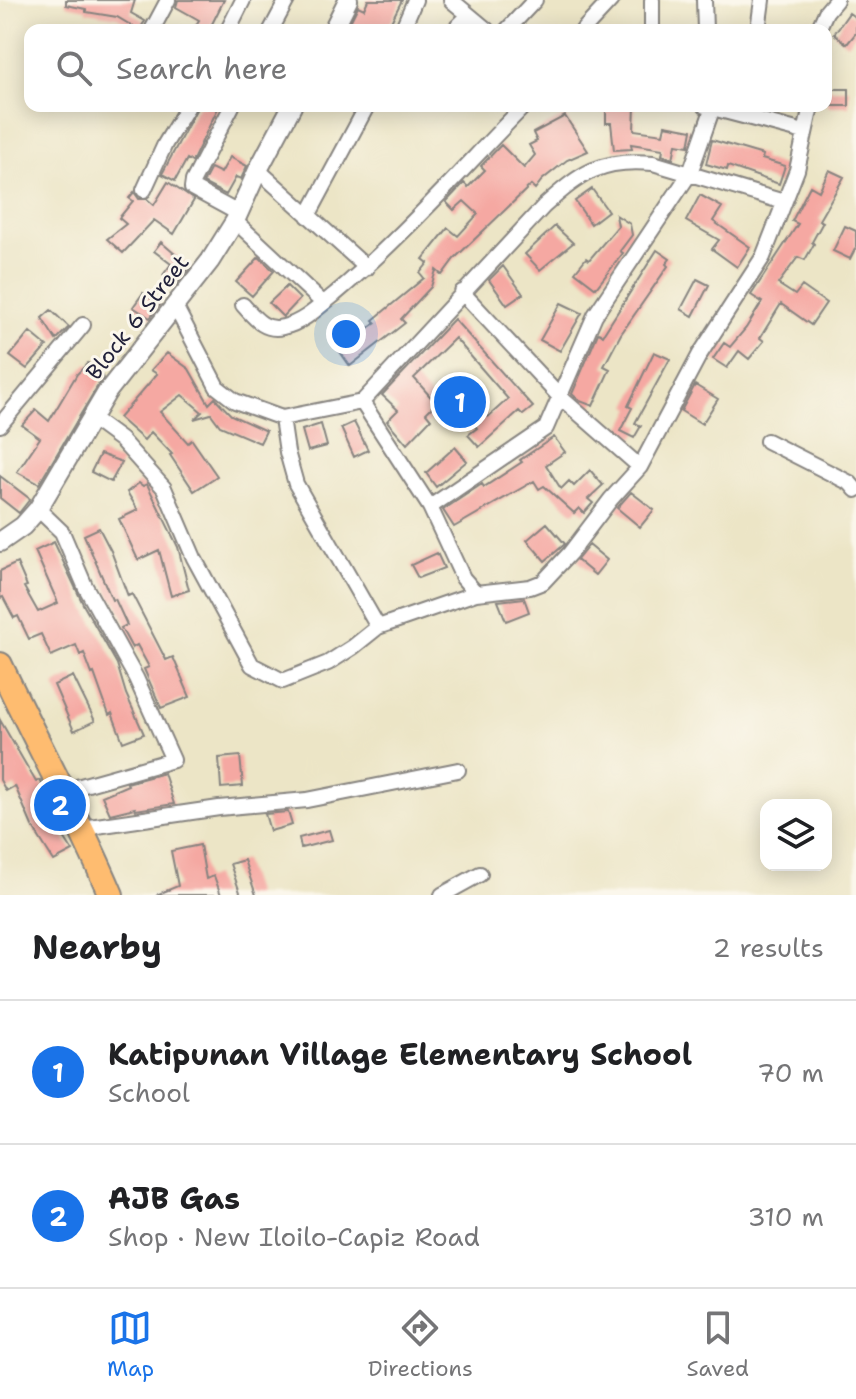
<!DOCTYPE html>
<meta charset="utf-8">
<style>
:root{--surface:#fff;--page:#f6f6f6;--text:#202124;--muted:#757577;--line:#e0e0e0;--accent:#1a73e8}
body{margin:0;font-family:"Shantell Sans",sans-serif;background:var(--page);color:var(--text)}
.controls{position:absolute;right:24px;bottom:24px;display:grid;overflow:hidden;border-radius:16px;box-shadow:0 4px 20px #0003}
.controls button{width:72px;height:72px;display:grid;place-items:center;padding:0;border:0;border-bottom:2px solid var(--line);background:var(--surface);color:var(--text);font:40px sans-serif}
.you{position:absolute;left:346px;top:334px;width:28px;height:28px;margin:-20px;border:6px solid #fff;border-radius:50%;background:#1a73e8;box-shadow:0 0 0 12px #1a73e833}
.badge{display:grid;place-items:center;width:52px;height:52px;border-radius:50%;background:var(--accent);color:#fff;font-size:26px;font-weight:700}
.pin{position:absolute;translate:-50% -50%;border:4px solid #fff;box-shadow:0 2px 8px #0006}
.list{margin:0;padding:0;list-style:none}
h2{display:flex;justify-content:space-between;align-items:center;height:104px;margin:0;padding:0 32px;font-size:34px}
h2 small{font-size:26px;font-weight:400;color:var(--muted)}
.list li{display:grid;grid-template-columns:52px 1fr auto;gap:24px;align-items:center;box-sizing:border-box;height:144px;padding:0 32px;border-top:2px solid var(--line)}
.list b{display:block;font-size:30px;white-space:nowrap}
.list p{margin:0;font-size:26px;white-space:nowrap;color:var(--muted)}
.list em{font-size:26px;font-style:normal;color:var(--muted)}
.icon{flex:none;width:44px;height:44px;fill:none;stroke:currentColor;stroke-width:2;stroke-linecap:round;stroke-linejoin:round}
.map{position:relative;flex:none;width:856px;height:895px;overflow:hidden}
.search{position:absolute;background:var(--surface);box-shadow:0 4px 20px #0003;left:24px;right:24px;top:24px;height:88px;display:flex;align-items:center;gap:20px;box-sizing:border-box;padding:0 28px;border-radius:16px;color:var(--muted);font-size:30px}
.sheet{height:392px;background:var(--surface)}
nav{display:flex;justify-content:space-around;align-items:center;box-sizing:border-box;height:112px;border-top:2px solid var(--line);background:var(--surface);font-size:22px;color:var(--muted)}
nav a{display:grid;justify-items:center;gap:4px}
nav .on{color:var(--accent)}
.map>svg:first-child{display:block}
</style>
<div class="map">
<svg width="856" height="895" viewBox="0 0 856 895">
<rect width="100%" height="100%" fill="#fbf7ec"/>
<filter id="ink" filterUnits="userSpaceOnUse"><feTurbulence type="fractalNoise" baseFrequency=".0125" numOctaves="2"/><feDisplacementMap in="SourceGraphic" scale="16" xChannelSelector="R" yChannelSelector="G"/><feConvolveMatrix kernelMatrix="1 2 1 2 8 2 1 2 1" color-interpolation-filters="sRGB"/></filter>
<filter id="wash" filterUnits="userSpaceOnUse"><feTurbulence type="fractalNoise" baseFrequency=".006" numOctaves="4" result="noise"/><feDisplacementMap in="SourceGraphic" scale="32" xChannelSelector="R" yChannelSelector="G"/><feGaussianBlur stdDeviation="1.8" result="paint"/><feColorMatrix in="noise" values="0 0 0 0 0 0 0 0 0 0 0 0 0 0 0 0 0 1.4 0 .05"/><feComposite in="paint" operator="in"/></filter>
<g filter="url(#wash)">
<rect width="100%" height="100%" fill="#ece5c6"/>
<g id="blocks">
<path fill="#f5a8a2" d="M66,0h69l-4,13 14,8 -6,9 -22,-13 -31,-5v-3l-20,-4z
M178,0h46l-15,30h-16l6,-10 -23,-13z
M368,0h34l-15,30h-41l12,-24 6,3z
M849,13l7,5v15l-9,11 -13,-10z
M827,89h22v17h-21z
M198,106h21l-27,56 -5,-3 -12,22 -13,-7z
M622,106h13l-1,24 29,4 2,-9 27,5 -3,16 -13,-2 -3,15 -11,-4 1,-6 -32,-5 1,5 -18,1 -3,-27h-5v-13l16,-1z
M565,116l23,35 -21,9 -25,20 -7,9 -4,-4 -77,74 -12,16 -6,-5 -5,17 -30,32 4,4 -55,43 -12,-17 38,-26 -3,-3 51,-42 -4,-5 8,-10 -5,-4 25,-31 10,8 20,-22 -14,-13 -10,9 -8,-8 18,-19 4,4 17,-17 -4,-4 20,-21 23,23 11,-13 -6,-10 8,-4 -4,-8z
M712,140l51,15 -1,4 23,7 -6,18 -51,-18 -1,4 -21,-6z
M230,157l17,9 -6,13 -5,-2 -10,18 -23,-12 8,-15 10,5z
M829,170l15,7 -25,43 4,2 -11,20 2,2 -9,16 -7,-3 -20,27 17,11 7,-9 24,17 -15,22 -30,-21 -21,34 4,3 -15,18 -10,-8 -12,17 -14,-9 11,-16 6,4 16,-19 16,-26 -11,-7 47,-71 -6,-3 18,-35 9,5z
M168,182l26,18 -20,34 -20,-14 -31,33 -16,-14 19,-15 -7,-6 14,-17 -4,-3 5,-6 5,7h8l7,6z
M592,189l16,22 -17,13 -16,-23z
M700,195l22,12 -9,14 37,26 -13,20 -25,-18 7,-9 -33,-19z
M616,215l14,9 2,11 -12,16 3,2 -27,35 -21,-16 11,-14 3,2 29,-34z
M555,226l18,17 -33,27 -15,-16z
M845,226l11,5v16l-6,12 -17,-8z
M161,242l29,25 -14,18 -13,-10 8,-11 -17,-13z
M657,250l13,9 -4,5 2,2 -47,68 -17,32 6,3 -17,37 -13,-5 -8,-7 26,-61 5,2z
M259,257l15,14 -22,25 -16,-14z
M503,266l20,28 -16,11 -18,-25z
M697,279l12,6 -16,31 -12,-7z
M287,286l13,13 -17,18 -14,-14z
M143,293l17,12 -10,13 -17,-11z
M561,303l21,10 -22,38 -20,-11z
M51,310l18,17 -13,13 -14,-22z
M454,319l79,88 -10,8 -4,-4 -40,36 -11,-12 9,-7 -24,-29 -10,10 -9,-10 24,-19 30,37 20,-18 -53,-61 -41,40 22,25 -10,10 5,6 -24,25 -20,-23 11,-11 -16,-15z
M30,332l17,14 -20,23 -17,-13z
M654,352l16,7 -35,64 6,3 -7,12 -14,-7 12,-23 -4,-2z
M167,353l22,16 20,35 6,-6 16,17 35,16 -6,12 -40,-17 -9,-12 -17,5 8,-7 -20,-17 -22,17 28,31 4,-3 25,36 -23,15 -24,-36 2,-1 -21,-22 -7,8 -25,-22 38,-44 -6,-4z
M88,363l15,14 -64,107 -22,-12 23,-34 -18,-13 14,-15 13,11 28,-47z
M695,385l23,14 -16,25 -21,-13z
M354,422l14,28 -14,7 -13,-29z
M321,424l6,22 -19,5 -6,-21z
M554,437l11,15 -19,13 15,24 8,-8 5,5 16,-16 13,15 -15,14 5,4 -9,10 -5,-5 -5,5 -30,-27 -5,3 -5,-8 -80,46 -11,-17 39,-26 2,3 38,-25 -2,-2z
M455,447l12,14 -31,26 -10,-14z
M100,454l22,8 -11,20 -20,-10z
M0,476l30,23 -11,14 -19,-15z
M139,483l4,3 4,-2 31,63 11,43 -18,6 -12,-46 -21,10 -19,-41 19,-9 -11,-18z
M631,492l23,18 -14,17 -23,-19z
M547,523l18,21 -20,17 -18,-21z
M99,528l12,23 17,45 4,-2 34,66 7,-3 17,40 -29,11 -17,-39 5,-2 -12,-22 -5,3 -11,-20 6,-3 -12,-26 -3,1 -28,-65z
M54,542l30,64 33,58 9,30 18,40 -21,8 -11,-29 -3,2 -15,-42 -2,1 -8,-21 -4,2 -4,-10 -25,11 -10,-22 -12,5 -11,-23 -4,2 -11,-21 -3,1v-27l17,-8 10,23 -3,1 14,25 20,-9 -23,-52z
M589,545l18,15 -12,15 -18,-15z
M437,553l7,15 -26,10 -7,-13z
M524,598l5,14 -23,9 -8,-20z
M73,676l22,45 -21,10 -20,-46z
M0,720l36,62 4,-2 10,21 -7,3 30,47 -19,10 -22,-35 -17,-40 -9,5 -6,-11z
M240,756l3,30 -22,2 -2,-30z
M164,773l10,31 -38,6 -1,-2 -25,6 -8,-18 26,-11 -1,-2z
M288,812l4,13 -22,6 -5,-17z
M329,830l3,10 -31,8 -2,-10z
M200,845l6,34 8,-3 7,19h-65l22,-9 -7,-35z
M244,860l12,35h-15l-11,-31z"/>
</g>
</g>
<g filter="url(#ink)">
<use href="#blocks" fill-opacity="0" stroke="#878480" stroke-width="2"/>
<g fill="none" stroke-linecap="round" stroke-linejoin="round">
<g stroke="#878480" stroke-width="18">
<path id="minor" d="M451,0l36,30
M704,0l1,30
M152,30l16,-30
M228,30l15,-30
M271,30l16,-30
M402,30l13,-30
M454,30l15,-15
M507,30l28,-30
M583,30l28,-30
M652,30v-30
M758,30l4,-30
M818,30l8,-18 10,-12
M232,106l-39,75 -1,7 46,25
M705,106l99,26
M258,170l109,98
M144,190l21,-46 23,-38
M308,216l59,-110
M235,221l88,82
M462,292l97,104 81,71
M243,305c11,12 21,27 40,22 20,-4 37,-21 52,-33 68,-57 127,-125 189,-188
M175,306l42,81 18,14 47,17 80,-16 182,-196c37,-33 57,-48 109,-43l131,39
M362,402l68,105 33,71 13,15
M91,418l30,22 43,48 30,70 58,107 31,16 45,-18 25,-16 25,-20 98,-34 54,-6 13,-5 27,-29 41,-54 29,-32 60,-113 63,-97 34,-87 14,-64
M282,418l5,34 9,32 82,143
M0,425l83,-100
M767,441l83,42 6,7
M430,507l116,-79 49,-113 95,-142 22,-63
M38,509l24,23 23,54 51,92 37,82 -110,31
M83,828l136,-20 88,-8 151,-30
M442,895l38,-21"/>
</g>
<g stroke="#878480" stroke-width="22">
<path id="tertiary" d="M333,30l15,-30
M0,542l23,-16 15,-17 69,-117 103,-131 25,-40 23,-51 34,-64"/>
</g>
<g stroke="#878480" stroke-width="28">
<path id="trunk" d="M0,665c36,77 78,151 111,230"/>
</g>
<use href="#minor" stroke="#fff" stroke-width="14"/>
<use href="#tertiary" stroke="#fff" stroke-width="18"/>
<use href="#trunk" stroke="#febc70" stroke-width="24"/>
</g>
</g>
<g text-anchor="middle" stroke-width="6" stroke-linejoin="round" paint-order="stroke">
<g font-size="22" fill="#22223b" stroke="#fbf7ec">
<text transform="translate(137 317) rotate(-52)" y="8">Block 6 Street</text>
</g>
</g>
</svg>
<div class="controls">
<button><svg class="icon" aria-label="layers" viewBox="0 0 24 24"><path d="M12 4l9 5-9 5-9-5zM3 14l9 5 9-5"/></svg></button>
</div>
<div class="you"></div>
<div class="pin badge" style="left:460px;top:402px">1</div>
<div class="pin badge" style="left:60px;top:805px">2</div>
<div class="search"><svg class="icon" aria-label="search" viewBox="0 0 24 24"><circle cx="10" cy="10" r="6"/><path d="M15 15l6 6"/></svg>Search here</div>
</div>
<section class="sheet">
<h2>Nearby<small>2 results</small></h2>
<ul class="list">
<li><span class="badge">1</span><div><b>Katipunan Village Elementary School</b><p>School</p></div><em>70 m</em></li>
<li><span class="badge">2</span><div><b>AJB Gas</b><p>Shop · New Iloilo-Capiz Road</p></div><em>310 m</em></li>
</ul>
</section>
<nav>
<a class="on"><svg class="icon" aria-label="map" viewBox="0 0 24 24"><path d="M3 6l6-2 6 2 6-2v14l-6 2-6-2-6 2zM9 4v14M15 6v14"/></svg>Map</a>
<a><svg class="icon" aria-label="directions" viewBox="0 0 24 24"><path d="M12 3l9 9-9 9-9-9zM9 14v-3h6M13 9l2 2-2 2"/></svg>Directions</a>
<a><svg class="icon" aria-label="saved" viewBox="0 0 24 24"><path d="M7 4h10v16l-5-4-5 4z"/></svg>Saved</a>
</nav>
